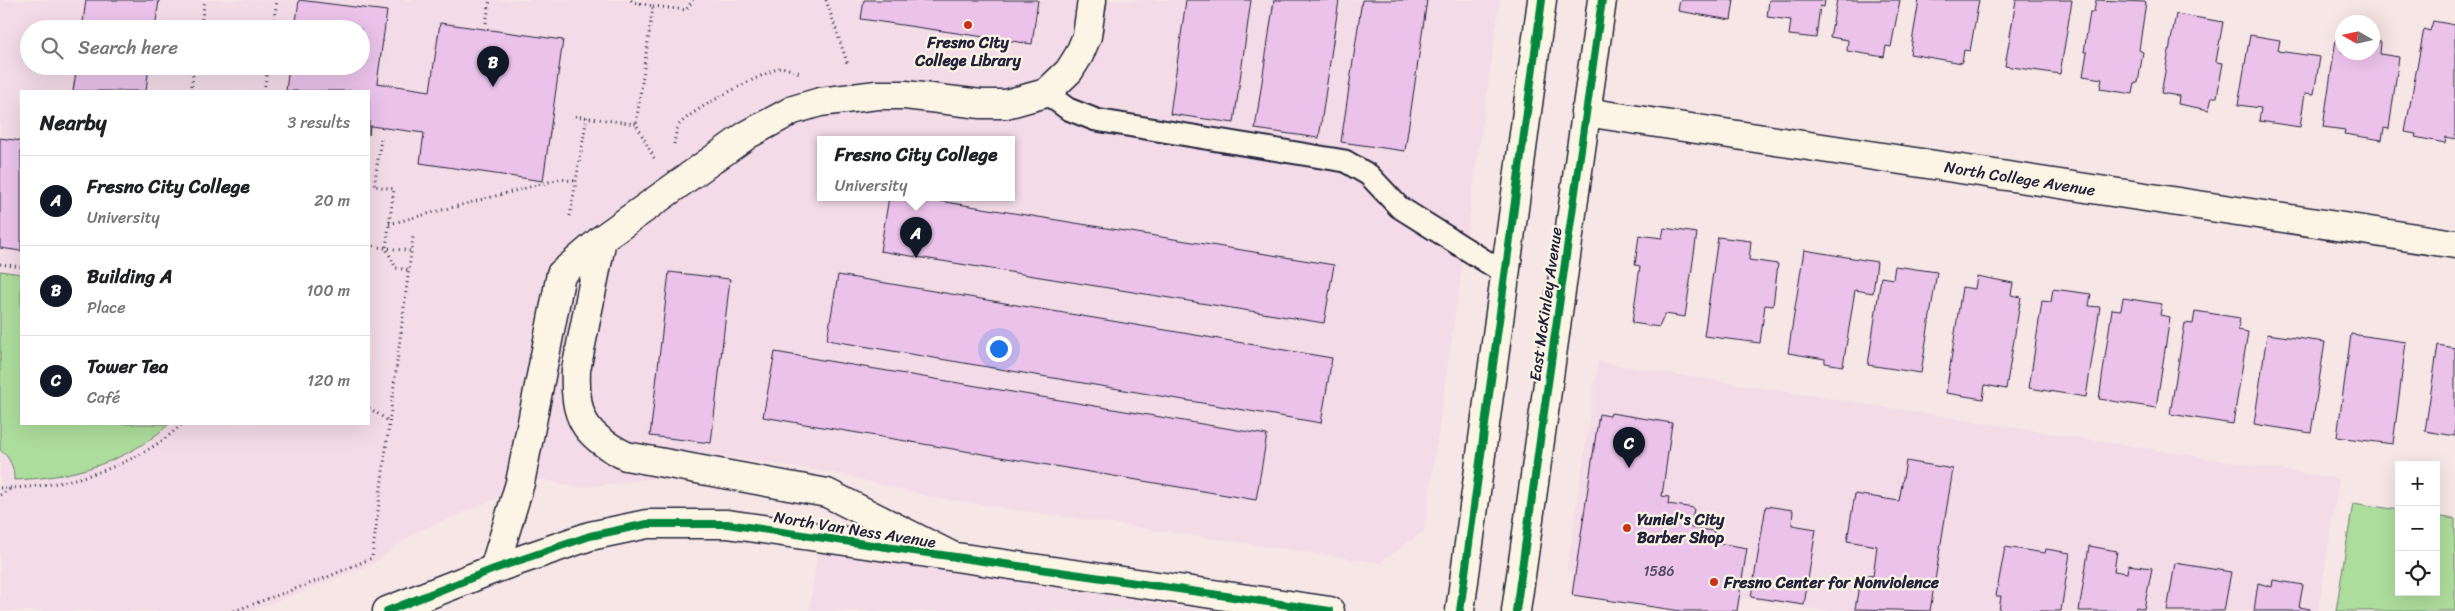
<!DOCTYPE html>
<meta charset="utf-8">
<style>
:root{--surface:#fff;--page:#f6f6f6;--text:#202124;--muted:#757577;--line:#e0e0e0;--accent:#111827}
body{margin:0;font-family:Sriracha,sans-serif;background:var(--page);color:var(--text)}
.controls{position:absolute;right:15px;bottom:15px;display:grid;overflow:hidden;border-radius:0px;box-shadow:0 5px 20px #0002}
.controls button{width:45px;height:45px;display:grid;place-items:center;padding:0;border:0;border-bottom:1px solid var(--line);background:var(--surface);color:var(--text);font:25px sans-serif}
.compass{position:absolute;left:2335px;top:15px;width:45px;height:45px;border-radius:50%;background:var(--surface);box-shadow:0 5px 20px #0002;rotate:279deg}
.you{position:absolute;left:998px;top:348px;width:18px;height:18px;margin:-12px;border:4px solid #fff;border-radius:50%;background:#1a73e8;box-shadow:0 0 0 8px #1a73e833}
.badge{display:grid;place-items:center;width:32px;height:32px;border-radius:50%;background:var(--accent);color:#fff;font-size:16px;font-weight:700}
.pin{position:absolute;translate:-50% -41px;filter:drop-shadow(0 1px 2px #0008)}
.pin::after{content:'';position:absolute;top:26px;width:18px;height:15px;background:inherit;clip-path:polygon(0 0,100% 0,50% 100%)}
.popup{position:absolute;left:817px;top:136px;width:198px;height:65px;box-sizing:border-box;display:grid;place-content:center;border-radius:0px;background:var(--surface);filter:drop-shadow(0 1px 4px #0005);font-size:16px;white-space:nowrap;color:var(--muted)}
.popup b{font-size:19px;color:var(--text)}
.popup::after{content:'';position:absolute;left:50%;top:100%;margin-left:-10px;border:10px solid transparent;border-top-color:var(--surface)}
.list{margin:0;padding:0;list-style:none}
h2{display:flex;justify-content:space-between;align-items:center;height:65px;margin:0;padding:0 20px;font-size:21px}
h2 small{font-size:16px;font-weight:400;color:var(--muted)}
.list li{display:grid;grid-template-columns:32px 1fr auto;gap:15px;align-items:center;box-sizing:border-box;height:90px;padding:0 20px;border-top:1px solid var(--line)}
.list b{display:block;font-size:19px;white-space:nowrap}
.list p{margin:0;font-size:16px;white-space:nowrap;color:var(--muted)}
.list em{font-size:16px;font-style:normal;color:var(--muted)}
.icon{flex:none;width:28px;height:28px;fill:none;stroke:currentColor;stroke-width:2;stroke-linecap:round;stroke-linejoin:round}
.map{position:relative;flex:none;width:2455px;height:611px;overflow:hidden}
.search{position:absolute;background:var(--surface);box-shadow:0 5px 20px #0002;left:20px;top:20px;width:350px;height:55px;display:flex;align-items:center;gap:12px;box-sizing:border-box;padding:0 18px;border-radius:28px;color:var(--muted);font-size:19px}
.panel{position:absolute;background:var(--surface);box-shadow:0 5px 20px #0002;left:20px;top:90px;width:350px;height:335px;border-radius:0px}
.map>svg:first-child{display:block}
</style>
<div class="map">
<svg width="2455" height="611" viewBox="0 0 2455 611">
<rect width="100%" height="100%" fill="#f7e6e6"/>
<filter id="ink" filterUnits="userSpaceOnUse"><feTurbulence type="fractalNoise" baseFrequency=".02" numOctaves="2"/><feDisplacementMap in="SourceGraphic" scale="10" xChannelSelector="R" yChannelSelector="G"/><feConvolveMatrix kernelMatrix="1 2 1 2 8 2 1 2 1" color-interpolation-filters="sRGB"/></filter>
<g filter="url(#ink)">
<path fill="#f3dbe7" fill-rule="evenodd" d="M0,0h1500l-76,531 -44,32 -449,-66 -96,-24 -151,-22 -14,25 -93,12 -35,-9 -128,54 -40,30 -122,48h-252zM29,29h332v37h-332zM21,91h348v333h-348zM821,139h190v58h-190z
M1598,362l741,117 -21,132h-491l-260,-40z
M818,552l49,5 334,54h-392z"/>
<path fill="#addd9c" stroke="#68806c" d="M0,271l21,3v150h148c-42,39 -100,54 -155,56 1,-12 -5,-24 -14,-30z
M2353,503l46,7v82h37v-76l19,3v92h-119z"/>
<path fill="#eac2ea" stroke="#22223b" d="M86,0h73l-4,29h-73z
M299,0l88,11 -10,72 53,8 10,-68 123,17 -20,141 -123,-18 4,-30 -54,-7 -1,9v-44h-83l3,-25h72v-37h-66z
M864,0h174l-6,44 -171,-25z
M1186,0h65l-17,123 -64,-9z
M1274,0h65l-20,138 -64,-9z
M1362,0h65l-22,151 -64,-9z
M1680,0h54l-3,20 -53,-9z
M1769,0h56l-1,7 -4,-1 -4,32 -27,-3 2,-15 -24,-3z
M1837,0h63l-9,47 -5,-1 -2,11 -37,-6 1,-11 -18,-3z
M1919,0h60l-9,51 -6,-1 -2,13 -52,-9z
M2016,0h56l-12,74 -55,-8z
M2096,0l50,2 -7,48 4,2 -5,31h-3l-2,11 -33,-5 2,-10 -19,-3 4,-24h-3l6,-40h4z
M2176,14l47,8 -7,40 7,1 -6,34h-5l-3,13 -31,-6 1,-8 -18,-3z
M2433,21l22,4v114l-9,-2 -1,6 -30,-6 1,-3 -11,-2 19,-103 6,2z
M2250,35l30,5 -2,11 42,6 -6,37 -9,-1 -5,34 -41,-6 2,-13 -23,-3z
M2336,39l6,1v12h30v-11l9,1 -1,12 19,3 -10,72 -5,-1 -2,12 -38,-6 1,-4 -22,-3z
M77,66h72l-3,25h-73z
M0,138l21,3v110l-21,-3z
M889,197h26l419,68 -10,58 -444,-72z
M1664,228l33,5 -12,84 -20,-3 -6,13 -27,-4 8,-57 -5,-1 4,-30 23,3z
M1718,237l33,4 -2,19 29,4 -5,42 -8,-1 -5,38 -56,-7z
M1804,250l73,12 -4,31 -18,-3 -12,76 -18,-3v-4l-37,-6z
M1895,266l42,6 -16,101 -53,-8 13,-88 12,2z
M669,272l61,7 -19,164 -61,-7z
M838,275l494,83 -11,65 -494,-83z
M1977,276l36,7 -2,12 10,2 -15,92 -21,-4 -2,14 -37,-6 16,-106 13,2z
M2053,289l38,5 -2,12 11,1 -14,90 -57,-9 13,-87 9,1z
M2123,298l39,6 -2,11 10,2 -14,91 -57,-9 13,-90 9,1z
M2195,311l45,7 -2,12 10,2 -15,92 -63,-10 15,-91 8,1z
M2267,334l58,8 -14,91 -57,-9z
M2351,334l55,8 -13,102 -56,-7z
M2438,345l17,3v88l-30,-5z
M775,352l492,83 -11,65 -493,-83z
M1611,413l61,10 -10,73 7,1 -1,7 26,4 -3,20 23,3 -2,11 35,6 -10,63h-56l-109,-16 27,-181 11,2z
M1906,461l47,8 -23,142 -75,-2 6,-35 12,2 4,-30 -30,-5 8,-47 44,7z
M1766,506l27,4 -1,15 24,4 -12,76 -53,-8z
M2089,546l28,5 -3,20 13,2 1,-8 24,3 -8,41 -8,-2 -1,4h-56z
M2005,547l40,6 1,-4 24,4 -9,58h-62l2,-15h-5z
M2175,563l56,9 -7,39h-57z
M2273,580l30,5 -4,22 11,2v2h-56l4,-28 14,4z"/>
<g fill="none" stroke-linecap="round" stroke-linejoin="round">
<g stroke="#22223b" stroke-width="25">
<path id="service" d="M1046,93l22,16 28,11 249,41 24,14 30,32 107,67"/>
</g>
<g stroke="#22223b" stroke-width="31">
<path id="minor" d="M1585,112l870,132
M602,239l-26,131c-2,46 7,65 50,86l201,37 123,62
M494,569l26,-86 41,-209 41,-35 145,-104 46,-25 27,-8 57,-7h28l76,9h25l40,-11 23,-22 10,-16 8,-19 5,-36"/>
</g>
<g stroke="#22223b" stroke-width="31">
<path id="secondary" d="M387,611l107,-42 96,-33 57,-12h80l603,87
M1460,611l82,-611
M1516,611l86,-611"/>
</g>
<path stroke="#22223b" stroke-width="3" stroke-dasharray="1 4" stroke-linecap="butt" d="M631,0l2,2 20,4 -17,118 18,34
M826,0l22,65
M653,6l33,4 7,-10
M486,23l4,-23
M200,29l5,-29
M273,29l4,-29
M191,91l3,-25
M264,91l4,-25
M575,116l61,8
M381,139l-7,47 20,3 -8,59 10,20 13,2
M674,144c1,-6 2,-14 5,-19 14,-17 81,-50 103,-58l18,6
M570,216l17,-99
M389,224l171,-45 15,2
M369,246l42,5
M0,264l21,3
M369,408l20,13
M0,488c61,1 138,-21 182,-64
M0,495l10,-6
M234,611l91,-33 47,-20 41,-321"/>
<use href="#service" stroke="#fcf5e5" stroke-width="21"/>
<use href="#minor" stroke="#fcf5e5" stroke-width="28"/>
<use href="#secondary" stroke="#fcf5e5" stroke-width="28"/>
<g stroke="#fcf5e5" stroke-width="11">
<path id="cycleway" d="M387,611l107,-42 96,-33 57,-12h80l603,87
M1460,611l82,-611
M1516,611l86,-611"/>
</g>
<use href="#cycleway" stroke="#00873e" stroke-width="8"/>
</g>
</g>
<g fill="#c8321e" stroke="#fcf5e5" stroke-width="2">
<circle cx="968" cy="25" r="5"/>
<circle cx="1627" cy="528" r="5"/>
<circle cx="1714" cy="582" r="5"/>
</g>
<g text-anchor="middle" stroke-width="4.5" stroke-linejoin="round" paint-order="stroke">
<g font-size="14" fill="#544a67">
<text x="1659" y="576">1586</text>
</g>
<g font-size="16" font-weight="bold" fill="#22223b" stroke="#fcf5e5" text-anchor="start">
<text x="968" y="48" text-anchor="middle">Fresno City<tspan x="968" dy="18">College Library</tspan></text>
<text x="1637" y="525">Yuniel's City<tspan x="1637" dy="18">Barber Shop</tspan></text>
<text x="1724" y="588">Fresno Center for Nonviolence</text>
</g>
<g font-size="16" fill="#22223b" stroke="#fcf5e5">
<text transform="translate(2020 178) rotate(9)" y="6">North College Avenue</text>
<text transform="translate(1545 304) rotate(-82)" y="6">East McKinley Avenue</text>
<text transform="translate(855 529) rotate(9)" y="6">North Van Ness Avenue</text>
</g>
</g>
</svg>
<div class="controls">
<button>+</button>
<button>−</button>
<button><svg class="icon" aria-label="locate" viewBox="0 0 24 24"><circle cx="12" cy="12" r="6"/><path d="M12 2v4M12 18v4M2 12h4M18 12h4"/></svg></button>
</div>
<svg class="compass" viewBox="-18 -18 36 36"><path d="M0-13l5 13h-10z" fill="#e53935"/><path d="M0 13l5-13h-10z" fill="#757577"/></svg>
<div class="you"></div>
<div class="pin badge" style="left:916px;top:258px">A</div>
<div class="popup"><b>Fresno City College</b>University</div>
<div class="pin badge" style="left:493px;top:87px">B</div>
<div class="pin badge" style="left:1629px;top:468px">C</div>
<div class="search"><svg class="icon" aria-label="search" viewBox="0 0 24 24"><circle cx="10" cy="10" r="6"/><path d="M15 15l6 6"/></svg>Search here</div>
<section class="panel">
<h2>Nearby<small>3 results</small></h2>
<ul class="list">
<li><span class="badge">A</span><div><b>Fresno City College</b><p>University</p></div><em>20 m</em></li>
<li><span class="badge">B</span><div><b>Building A</b><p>Place</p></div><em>100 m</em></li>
<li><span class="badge">C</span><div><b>Tower Tea</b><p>Café</p></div><em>120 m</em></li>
</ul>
</section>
</div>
